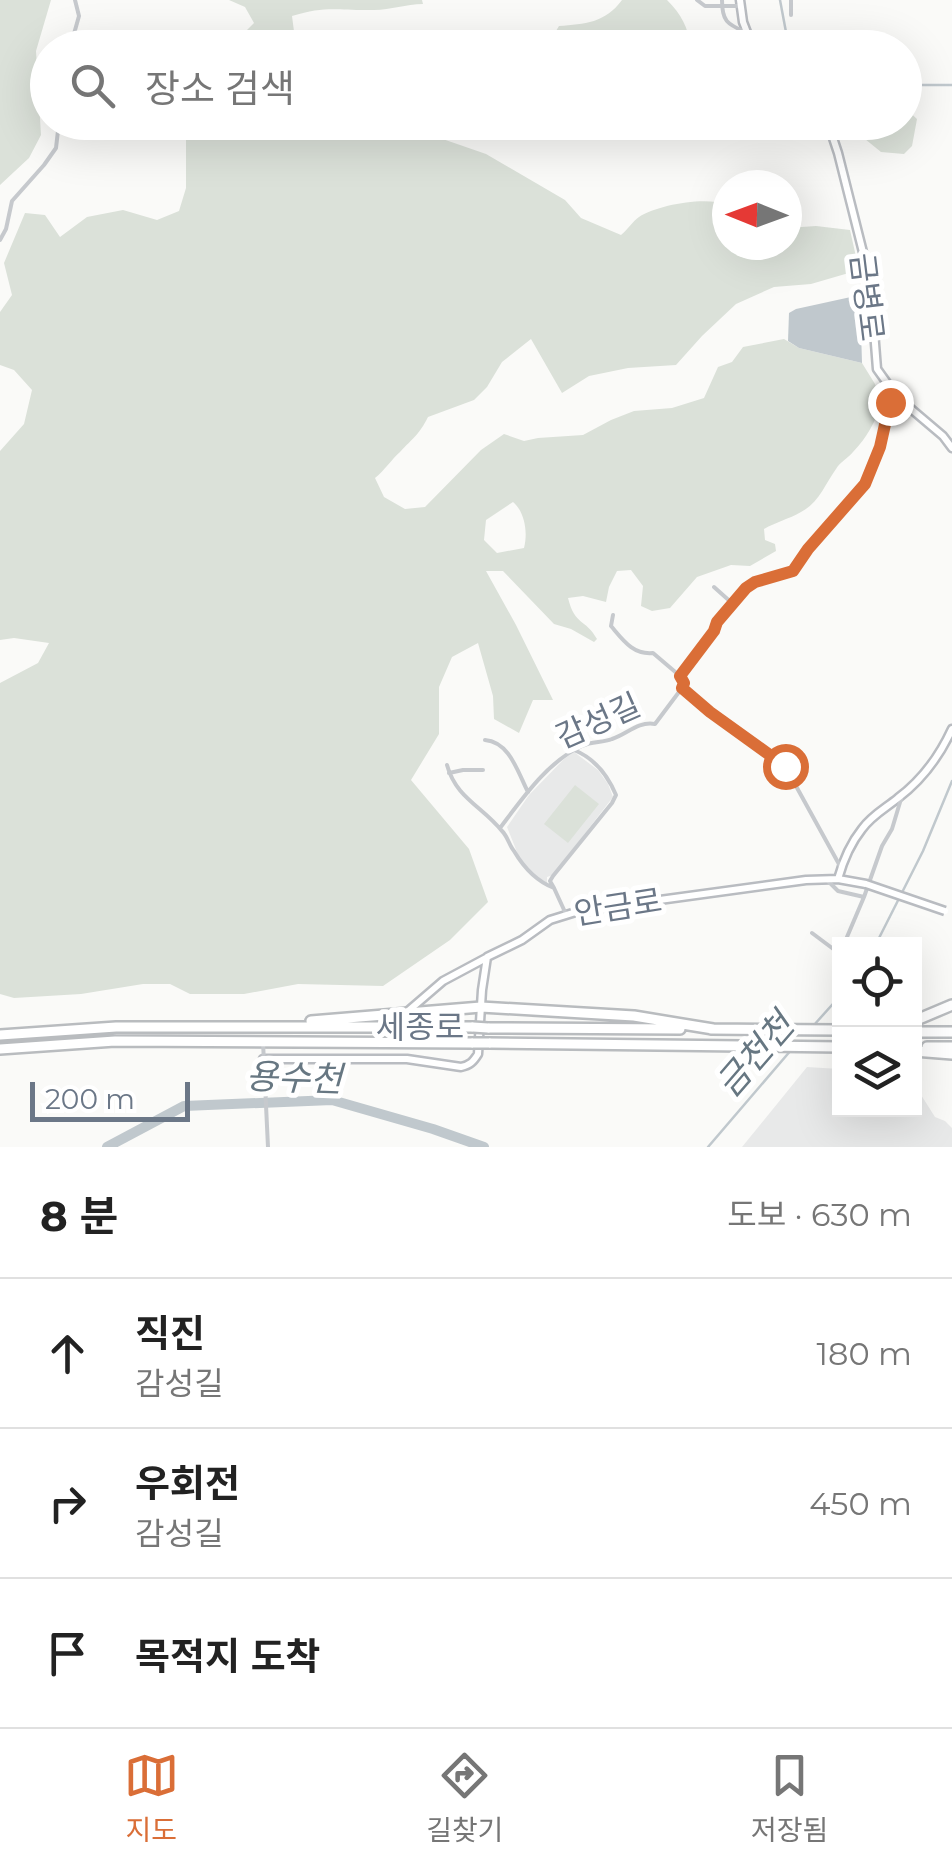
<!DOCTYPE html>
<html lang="ko">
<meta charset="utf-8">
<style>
:root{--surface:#fff;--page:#f2f2f2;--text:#222;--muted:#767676;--line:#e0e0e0;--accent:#da6e37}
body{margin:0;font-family:Montserrat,"Noto Sans KR",sans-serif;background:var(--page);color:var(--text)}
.controls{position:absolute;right:30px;bottom:30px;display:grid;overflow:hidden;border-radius:0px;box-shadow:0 10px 40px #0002}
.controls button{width:90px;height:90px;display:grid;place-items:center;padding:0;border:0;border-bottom:2px solid var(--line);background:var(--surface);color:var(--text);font:50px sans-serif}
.compass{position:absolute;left:712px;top:170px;width:90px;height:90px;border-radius:50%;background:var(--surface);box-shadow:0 10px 40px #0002;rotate:271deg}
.scale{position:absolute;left:30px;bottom:25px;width:160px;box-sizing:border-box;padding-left:10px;border:5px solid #6b7787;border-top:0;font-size:28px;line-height:35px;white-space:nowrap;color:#6b7787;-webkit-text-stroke:8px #fff;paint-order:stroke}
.stop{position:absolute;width:30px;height:30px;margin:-22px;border:8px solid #da6e37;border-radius:50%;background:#fff}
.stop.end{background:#da6e37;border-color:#fff;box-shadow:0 2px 10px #0008}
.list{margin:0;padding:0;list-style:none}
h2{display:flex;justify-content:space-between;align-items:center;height:130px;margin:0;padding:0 40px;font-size:42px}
h2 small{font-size:32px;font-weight:400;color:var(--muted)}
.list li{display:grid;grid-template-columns:65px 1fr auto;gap:30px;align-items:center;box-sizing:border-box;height:150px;padding:0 40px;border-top:2px solid var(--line)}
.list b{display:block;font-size:38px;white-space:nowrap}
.list p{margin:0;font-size:32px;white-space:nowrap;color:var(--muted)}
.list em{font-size:32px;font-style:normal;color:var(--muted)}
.icon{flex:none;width:55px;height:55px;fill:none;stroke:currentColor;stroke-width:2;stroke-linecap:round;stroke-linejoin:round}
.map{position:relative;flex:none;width:952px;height:1147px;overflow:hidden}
.search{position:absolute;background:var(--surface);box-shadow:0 10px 40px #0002;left:30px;right:30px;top:30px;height:110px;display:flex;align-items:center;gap:25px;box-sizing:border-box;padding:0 35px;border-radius:55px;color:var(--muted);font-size:38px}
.sheet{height:580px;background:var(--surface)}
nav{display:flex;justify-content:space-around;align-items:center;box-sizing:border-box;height:140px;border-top:2px solid var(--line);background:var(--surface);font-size:28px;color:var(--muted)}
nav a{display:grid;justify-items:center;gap:5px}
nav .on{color:var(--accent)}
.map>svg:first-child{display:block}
</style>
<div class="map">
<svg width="952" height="1147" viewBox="0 0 952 1147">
<rect width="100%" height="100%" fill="#fafaf8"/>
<path fill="#e8e9e9" d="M574,752l24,18 10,14 5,13 -60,78 -6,2v6l-14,-9 -14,-17 -12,-30 22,-32 35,-36z
M807,1067l32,2 1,41h74l1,-32 1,9 19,30 10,4 7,7v19h-210z"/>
<path fill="#dbe1d9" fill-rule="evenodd" d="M0,0h51l-15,51 5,84 -12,23 -29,27z
M229,0h193l1,4c-17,0 -32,6 -49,6 -35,1 -47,-5 -82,6l4,31 -67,1 25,-25 -9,-16z
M622,0h45c14,14 22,28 23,47h-50l-15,-11 -21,3 -16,-4 -27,1 -5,-5 3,-5c26,-2 46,-3 63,-26z
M905,108l12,11 -5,27 -8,8 -23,-2 -16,-13 -22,-11 -1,-5 62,-1z
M193,123h195l20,4 78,27 79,46 16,18 40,17c6,-5 12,-14 18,-18 19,-12 67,-21 88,-12v40h60v-17l29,-2 34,4 9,40 -48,14 -37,3 -38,17 -34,32 -26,29 -48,3 -39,8 -27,17 -31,-54 -29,23 -15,25 -13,13 -46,17c-9,18 -15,21 -28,35 -9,8 -15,18 -25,26l9,19 21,12 20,-2 56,-57 23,-16 20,7 14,-3 45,-3 28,-15 23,-9 38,-3 32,-10 14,-31 14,-5 11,-15 41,-8 15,9 63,15 13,21 7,20c-7,17 -15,34 -29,48 -5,6 -13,10 -17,17 -11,15 -17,34 -35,43 -12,7 -25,10 -37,17l1,11 10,4 1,7 -26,15 -19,-1 -34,12 -27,31 -18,3 -11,-5 2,-20 -12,-16 -14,1 -8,16 -3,15 -23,-6 -15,2c7,28 17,20 29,41l-3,3 -23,-13 -17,-5 -51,-53h-17l30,54 37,75h-20l-14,33 -25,-14 -1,-23 -15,-53 -26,14 -13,30v47l-28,46 58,69 19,53 -38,38 -67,46 -85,-2 -54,10h-54l-20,-10h-27l-62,10 -67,4 -14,-4v-311l38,-20 11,-20 -35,-5 -14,2v-189l24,-27 8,-34 -18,-20 -14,-5v-53l12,-17 -8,-32 21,-50 20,2 15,22 27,-20 36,-7 34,10 22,-9 7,-23v-52zM513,502c12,10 15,31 11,46l-27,5 -13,-13 2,-20z
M575,785l24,19 -31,39 -24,-19z"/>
<path fill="#c0c8cd" d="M860,295l2,68 -63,-15 -11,-7 1,-28 7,-4z"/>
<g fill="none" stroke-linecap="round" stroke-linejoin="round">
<path stroke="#c0c8cd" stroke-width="2.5" d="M780,0l9,48
M904,85h48
M876,944l47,-93 29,-70
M814,1025l26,-29
M708,1147l84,-98"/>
<path stroke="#c0c8cd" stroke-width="10" d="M107,1147l77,-41 148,-6 101,29 51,18"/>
<g stroke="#b9bcc1" stroke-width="11">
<path id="secondary" d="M740,0l3,22 10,26
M821,122l10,10 7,21 32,127 7,89 20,28 46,39 9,12
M838,879c5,-18 12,-35 24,-50 10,-14 24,-21 36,-31 24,-18 42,-43 54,-69
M407,1012l36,-31 43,-23
M263,1059h144l54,8c9,-2 12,-5 17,-13l4,-64 5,-33 35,-17 28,-20 29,-9 227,-31 32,-1 28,5"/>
</g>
<g stroke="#b9bcbf" stroke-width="14">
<path id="highway" d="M311,1021l170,-14 153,9 79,13
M914,1021l38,-16
M488,1028l192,1
M711,1029l129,1
M914,1032h38
M0,1035l116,-8h357
M489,1043l351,4
M927,1047h25
M0,1049l115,-8 358,2
M914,1051l38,3"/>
</g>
<path stroke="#c6c9cd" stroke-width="4" d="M697,0l8,6h35
M722,0c0,21 5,24 23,32
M791,0v15
M70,48l9,-32 -4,-16
M0,240l6,-11 6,-28 32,-36 12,-17 3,-26
M714,587l19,17
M613,615l-2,11c12,14 22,29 42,27l27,23
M485,740c25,2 33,33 43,52
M447,765c9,33 35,41 55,66 6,6 7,14 12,20 10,17 22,30 40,37l11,24
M449,773l14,-3h20
M500,828c22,-29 48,-67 82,-82 10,-5 20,-3 30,-7 15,-5 26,-18 43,-15l27,-36
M840,866l-55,-100 -75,-54 -28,-24 2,-5 -4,-7 35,-45 2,-9 30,-34 8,-5 38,-12 14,-22 58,-65 15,-37 10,-45 7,-5
M826,879l12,12 26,6 -20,47
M554,888l-4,-7 3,-5 59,-73 4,-8c-8,-19 -22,-37 -42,-45
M864,897l18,-51 10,-17 9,-30
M812,933l28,21
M263,1042l5,105"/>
<use href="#secondary" stroke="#fff" stroke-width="6"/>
<use href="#highway" stroke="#fff" stroke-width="9"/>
<g stroke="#b9bcc1" stroke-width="11" stroke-linecap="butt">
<path id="secondary-bridge" d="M866,884l79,27"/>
</g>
<g stroke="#b9bcbf" stroke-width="14" stroke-linecap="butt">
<path id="highway-bridge" d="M473,1027l15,1
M473,1043h16"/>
</g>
<use href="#secondary-bridge" stroke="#fff" stroke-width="6"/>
<use href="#highway-bridge" stroke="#fff" stroke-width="9"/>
</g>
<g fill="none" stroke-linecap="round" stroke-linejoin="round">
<path stroke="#da6e37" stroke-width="12" d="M785,766l-75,-54 -28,-24 2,-5 -4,-7 34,-45 3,-9 29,-34 9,-6 38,-11 15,-22 57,-65 15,-37 10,-45"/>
</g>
<g text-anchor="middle" stroke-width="10" stroke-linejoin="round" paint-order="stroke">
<g font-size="32" fill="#6b7787" stroke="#fff">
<text transform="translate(867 297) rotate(83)" y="11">금병로</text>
<text transform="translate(598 721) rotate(-24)" y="11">감성길</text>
<text transform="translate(618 907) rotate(-9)" y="11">안금로</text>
<text x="420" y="1038">세종로</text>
</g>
<g font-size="35" font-style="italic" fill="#677782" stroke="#fff">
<text transform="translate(755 1055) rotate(-49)" y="12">금천천</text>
<text transform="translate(294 1078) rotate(2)" y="12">용수천</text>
</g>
</g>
</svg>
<div class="controls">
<button><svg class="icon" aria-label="locate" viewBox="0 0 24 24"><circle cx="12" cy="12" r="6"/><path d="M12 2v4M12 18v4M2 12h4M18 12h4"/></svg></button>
<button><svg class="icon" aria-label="layers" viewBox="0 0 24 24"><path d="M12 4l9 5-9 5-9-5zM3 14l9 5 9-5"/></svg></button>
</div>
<svg class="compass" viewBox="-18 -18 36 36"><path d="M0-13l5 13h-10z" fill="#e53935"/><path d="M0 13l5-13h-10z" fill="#767676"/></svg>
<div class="scale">200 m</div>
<div class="stop" style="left:785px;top:766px"></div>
<div class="stop end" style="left:890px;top:402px"></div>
<div class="search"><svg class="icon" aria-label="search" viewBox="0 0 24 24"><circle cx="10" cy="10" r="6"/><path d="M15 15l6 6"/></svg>장소 검색</div>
</div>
<section class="sheet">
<h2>8 분<small>도보 · 630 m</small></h2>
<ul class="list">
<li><svg class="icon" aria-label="ahead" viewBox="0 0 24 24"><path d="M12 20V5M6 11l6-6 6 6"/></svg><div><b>직진</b><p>감성길</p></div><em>180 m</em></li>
<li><svg class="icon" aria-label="right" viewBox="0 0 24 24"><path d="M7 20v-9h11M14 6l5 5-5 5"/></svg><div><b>우회전</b><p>감성길</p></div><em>450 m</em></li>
<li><svg class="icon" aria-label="arrive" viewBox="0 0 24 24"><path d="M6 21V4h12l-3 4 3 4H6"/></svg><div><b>목적지 도착</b></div></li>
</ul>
</section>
<nav>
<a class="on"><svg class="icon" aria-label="map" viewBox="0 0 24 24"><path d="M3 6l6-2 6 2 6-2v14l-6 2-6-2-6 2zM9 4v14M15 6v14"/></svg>지도</a>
<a><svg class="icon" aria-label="directions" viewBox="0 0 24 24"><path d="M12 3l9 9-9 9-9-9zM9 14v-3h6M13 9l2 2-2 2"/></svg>길찾기</a>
<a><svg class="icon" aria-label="saved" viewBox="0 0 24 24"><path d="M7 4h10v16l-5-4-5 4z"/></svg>저장됨</a>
</nav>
